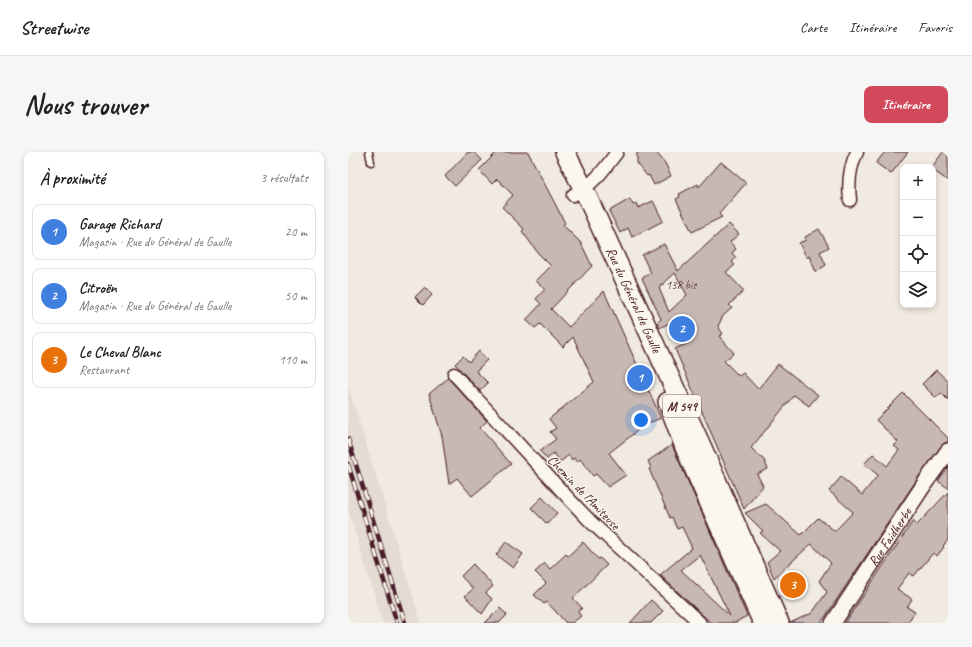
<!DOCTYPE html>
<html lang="fr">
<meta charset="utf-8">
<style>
:root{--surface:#fff;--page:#f6f6f6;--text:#222;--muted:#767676;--line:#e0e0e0;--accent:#d1495b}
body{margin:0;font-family:Caveat,sans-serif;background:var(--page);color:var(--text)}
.controls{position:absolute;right:12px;top:12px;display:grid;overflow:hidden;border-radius:8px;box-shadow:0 2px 6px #0003}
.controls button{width:36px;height:36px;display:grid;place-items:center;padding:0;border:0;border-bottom:1px solid var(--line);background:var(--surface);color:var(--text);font:20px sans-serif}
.you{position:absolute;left:293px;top:268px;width:14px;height:14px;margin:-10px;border:3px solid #fff;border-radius:50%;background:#1a73e8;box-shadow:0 0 0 6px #1a73e833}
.badge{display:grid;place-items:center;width:26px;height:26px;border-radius:50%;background:var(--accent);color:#fff;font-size:13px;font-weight:700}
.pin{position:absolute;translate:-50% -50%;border:2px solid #fff;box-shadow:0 1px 4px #0006}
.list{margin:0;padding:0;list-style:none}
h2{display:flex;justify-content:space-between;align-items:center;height:52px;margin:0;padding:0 16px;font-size:17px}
h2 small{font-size:13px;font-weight:400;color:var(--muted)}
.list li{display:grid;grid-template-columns:26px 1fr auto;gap:12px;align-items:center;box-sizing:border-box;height:56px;margin:0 8px 8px;padding:0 8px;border:1px solid var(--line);border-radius:8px}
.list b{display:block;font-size:15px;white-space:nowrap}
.list p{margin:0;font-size:13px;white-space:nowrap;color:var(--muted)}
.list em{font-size:13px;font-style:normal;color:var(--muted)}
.icon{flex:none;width:22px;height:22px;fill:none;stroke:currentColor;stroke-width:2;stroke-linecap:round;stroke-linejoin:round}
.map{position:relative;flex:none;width:600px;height:471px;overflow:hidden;border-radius:8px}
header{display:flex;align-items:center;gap:24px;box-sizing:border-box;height:56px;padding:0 20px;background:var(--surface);border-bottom:1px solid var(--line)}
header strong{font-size:19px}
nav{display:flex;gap:22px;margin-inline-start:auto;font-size:14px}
.intro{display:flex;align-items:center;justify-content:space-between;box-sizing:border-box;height:96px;padding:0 24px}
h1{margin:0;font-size:28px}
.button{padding:10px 18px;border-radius:8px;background:var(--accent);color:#fff;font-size:14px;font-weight:700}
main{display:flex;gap:24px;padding:0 24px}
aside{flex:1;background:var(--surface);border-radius:8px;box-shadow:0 2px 6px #0003}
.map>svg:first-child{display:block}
</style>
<header>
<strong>Streetwise</strong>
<nav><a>Carte</a><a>Itinéraire</a><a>Favoris</a></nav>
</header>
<div class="intro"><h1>Nous trouver</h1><a class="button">Itinéraire</a></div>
<main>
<aside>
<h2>À proximité<small>3 résultats</small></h2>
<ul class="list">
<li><span class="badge" style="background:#3f7fe0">1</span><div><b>Garage Richard</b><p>Magasin · Rue du Général de Gaulle</p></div><em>20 m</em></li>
<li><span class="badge" style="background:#3f7fe0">2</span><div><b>Citroën</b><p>Magasin · Rue du Général de Gaulle</p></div><em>50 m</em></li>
<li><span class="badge" style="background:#e8710a">3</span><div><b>Le Cheval Blanc</b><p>Restaurant</p></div><em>110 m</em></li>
</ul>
</aside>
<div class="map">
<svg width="600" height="471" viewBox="0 0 600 471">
<rect width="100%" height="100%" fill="#f0eae0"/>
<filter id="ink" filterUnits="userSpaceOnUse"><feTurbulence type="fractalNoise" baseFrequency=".025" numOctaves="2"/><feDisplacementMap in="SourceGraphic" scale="8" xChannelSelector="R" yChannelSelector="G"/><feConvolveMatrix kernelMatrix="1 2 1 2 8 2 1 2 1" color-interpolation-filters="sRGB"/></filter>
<g filter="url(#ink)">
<path fill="#e4dbd2" d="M0,233l73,238h-38l-35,-114z"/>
<path fill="#c8b8b3" stroke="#4a1f2b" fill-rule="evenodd" d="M120,0h6l8,8 -27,26 -10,-10z
M149,0h31l37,71 -2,2 18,18 11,23 -41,43 18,18 35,-36 57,127 -15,6 -37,29 17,22 -18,12 -12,-13 -3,2 -13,-17 -3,3 -3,-4 -2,2 -3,-5 -9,7 -6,-9 -7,6 -7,-8 16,-12 -6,-7 6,-4 -7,-9 45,-37 -21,-45 -10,10 -23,-23 -5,4 -9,-8 15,-16 -5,-5 9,-10 -9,-8 15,-15 -13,-13 -16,-22 2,-2 -22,-22 11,-12 -16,-16 -5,5 -13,-14z
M289,0h19l9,11 6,13 -17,9 -5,-10 -2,1 -10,-13z
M537,0h23l-17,22 -15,-11z
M595,0h5v29l-15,-11v-3h-1z
M373,10l25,21 -27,31 3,3 -30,15 -16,-33 4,-2 -1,-3 19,-10 1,3z
M282,47l3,6 3,-2 2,5 15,-7 10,20 -31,16 -4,-9 -8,5 -11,-22z
M381,72l10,10 -9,8 6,7 -4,4 4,5 -4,4 3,3 -9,7 18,19 -15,14 3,3 -9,8 -5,10 5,8 -4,2 15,17 -10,8 15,15 4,-3 15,16 20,-25 40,31 -9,11 -15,-11 -43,53 13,12 4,9 -11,5 6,12 -19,23 -69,-160 15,-7 -18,-20 -13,6 -2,-5 4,-4 -19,-41 9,-5 -9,-18 22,-11 14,27zM327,121l12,22 -18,17 -10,-24z
M471,77l10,18 -9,5 6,13 -10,7 -7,-16 -2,2 -8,-15 7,-3 -1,-3z
M77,135l7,8 -9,10 -8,-8z
M131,199l8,9 -11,11 12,12 -8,8 -25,-27 8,-8 6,6z
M588,218l12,11v19l-7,-7 -5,5 -14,-14z
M100,226l39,43 -7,7 31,36 -39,32 -15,-18 -8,6 -7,-48 -13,-42z
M555,241l45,45v4l-4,1 -3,3 -21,29 -99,148h-31l22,-10 15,-21 -8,-11 12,-18 -20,-19 -37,34 -7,-16 13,-11 -20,-18 3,-2 -18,-18 21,-9 35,31 17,-17 17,13 18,-19 -24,-21 12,-14 21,18 16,-20 -14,-11 9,-10 14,12 12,-16 -5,-4 4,-4 -22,-22z
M324,293l75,171 -11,6 1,1h-26l-51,-48 32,-27 -10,-21 -5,2 -5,-12 -2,1 -21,-49 2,-1 -3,-7zM352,403l30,61 -49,-46z
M600,314v22l-10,-7z
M600,340v48l-5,6 1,1 -7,9 -4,-3 -19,23 -5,-3 -12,16 15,10 -5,8 8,5 -8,11h-62l68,-102 4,4z
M194,345l15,16 -10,11 -16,-16z
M158,390l17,12 -10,14 -17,-13z
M235,390l15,17 2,-1 7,7 -34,33 9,10 -4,4 3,4 -9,7h-6l-19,-21 -3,2 -10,-9 12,-12 -11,-11 10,-9 5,6 16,-15 2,2z
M125,412l20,22 -7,7 6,6 -10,15 -17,-18 8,-7 -12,-13z
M303,448l12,11 -12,12h-21z
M152,456l7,7 -8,8h-14z"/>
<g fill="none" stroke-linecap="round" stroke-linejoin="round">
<g stroke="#4a1f2b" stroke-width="9">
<path id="service" d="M21,0l2,10"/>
</g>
<g stroke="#4a1f2b" stroke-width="15">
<path id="minor" d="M225,43c21,-11 30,-24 44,-43
M502,48c-2,-17 -1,-32 7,-48
M106,222l117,127 20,21 109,101"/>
</g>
<g stroke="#4a1f2b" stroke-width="18">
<g id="tertiary">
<path id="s1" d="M485,471l94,-143 21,-29"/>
</g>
</g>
<g stroke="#4a1f2b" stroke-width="22">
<g id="primary">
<path id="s2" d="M217,0l19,38 118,258 77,175"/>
<path d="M320,250l18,48 77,173"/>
</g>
</g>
<use href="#service" stroke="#fbf7ec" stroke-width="6"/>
<use href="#minor" stroke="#fbf7ec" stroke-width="12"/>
<use href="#tertiary" stroke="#fbf7ec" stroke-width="15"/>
<use href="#primary" stroke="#fbf7ec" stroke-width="19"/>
<g stroke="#4a1f2b" stroke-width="4.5">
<path id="rail" d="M0,287l57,184
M0,312l49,159"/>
</g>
<use href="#rail" stroke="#fbf7ec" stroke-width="3" stroke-dasharray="9" stroke-linecap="butt"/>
</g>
</g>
<g text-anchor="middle" stroke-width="3" stroke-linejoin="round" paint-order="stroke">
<g font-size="12" fill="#6a454d">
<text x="333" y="137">138 bis</text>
</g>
<rect fill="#fbf7ec" stroke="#7f6065" stroke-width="1" x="315" y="243" width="38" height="22" rx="3"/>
<g font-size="13" font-weight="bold" fill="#4a1f2b">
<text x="334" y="259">M 549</text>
</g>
<g font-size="14" fill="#4a1f2b" stroke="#fbf7ec">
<text dy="5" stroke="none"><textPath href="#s2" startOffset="163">Rue du Général de Gaulle</textPath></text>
<text transform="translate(236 340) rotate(46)" y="5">Chemin de l'Amiteuse</text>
<text dy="5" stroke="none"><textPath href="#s1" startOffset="103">Rue Faidherbe</textPath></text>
</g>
</g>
</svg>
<div class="controls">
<button>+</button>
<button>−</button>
<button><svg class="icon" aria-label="locate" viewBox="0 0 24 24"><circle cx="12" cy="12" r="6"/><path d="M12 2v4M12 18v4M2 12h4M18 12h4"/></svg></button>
<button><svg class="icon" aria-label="layers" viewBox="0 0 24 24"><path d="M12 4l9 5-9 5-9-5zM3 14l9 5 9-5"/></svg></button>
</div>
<div class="you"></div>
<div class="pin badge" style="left:292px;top:226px;background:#3f7fe0">1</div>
<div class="pin badge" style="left:334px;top:177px;background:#3f7fe0">2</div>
<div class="pin badge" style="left:445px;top:433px;background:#e8710a">3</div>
</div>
</main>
